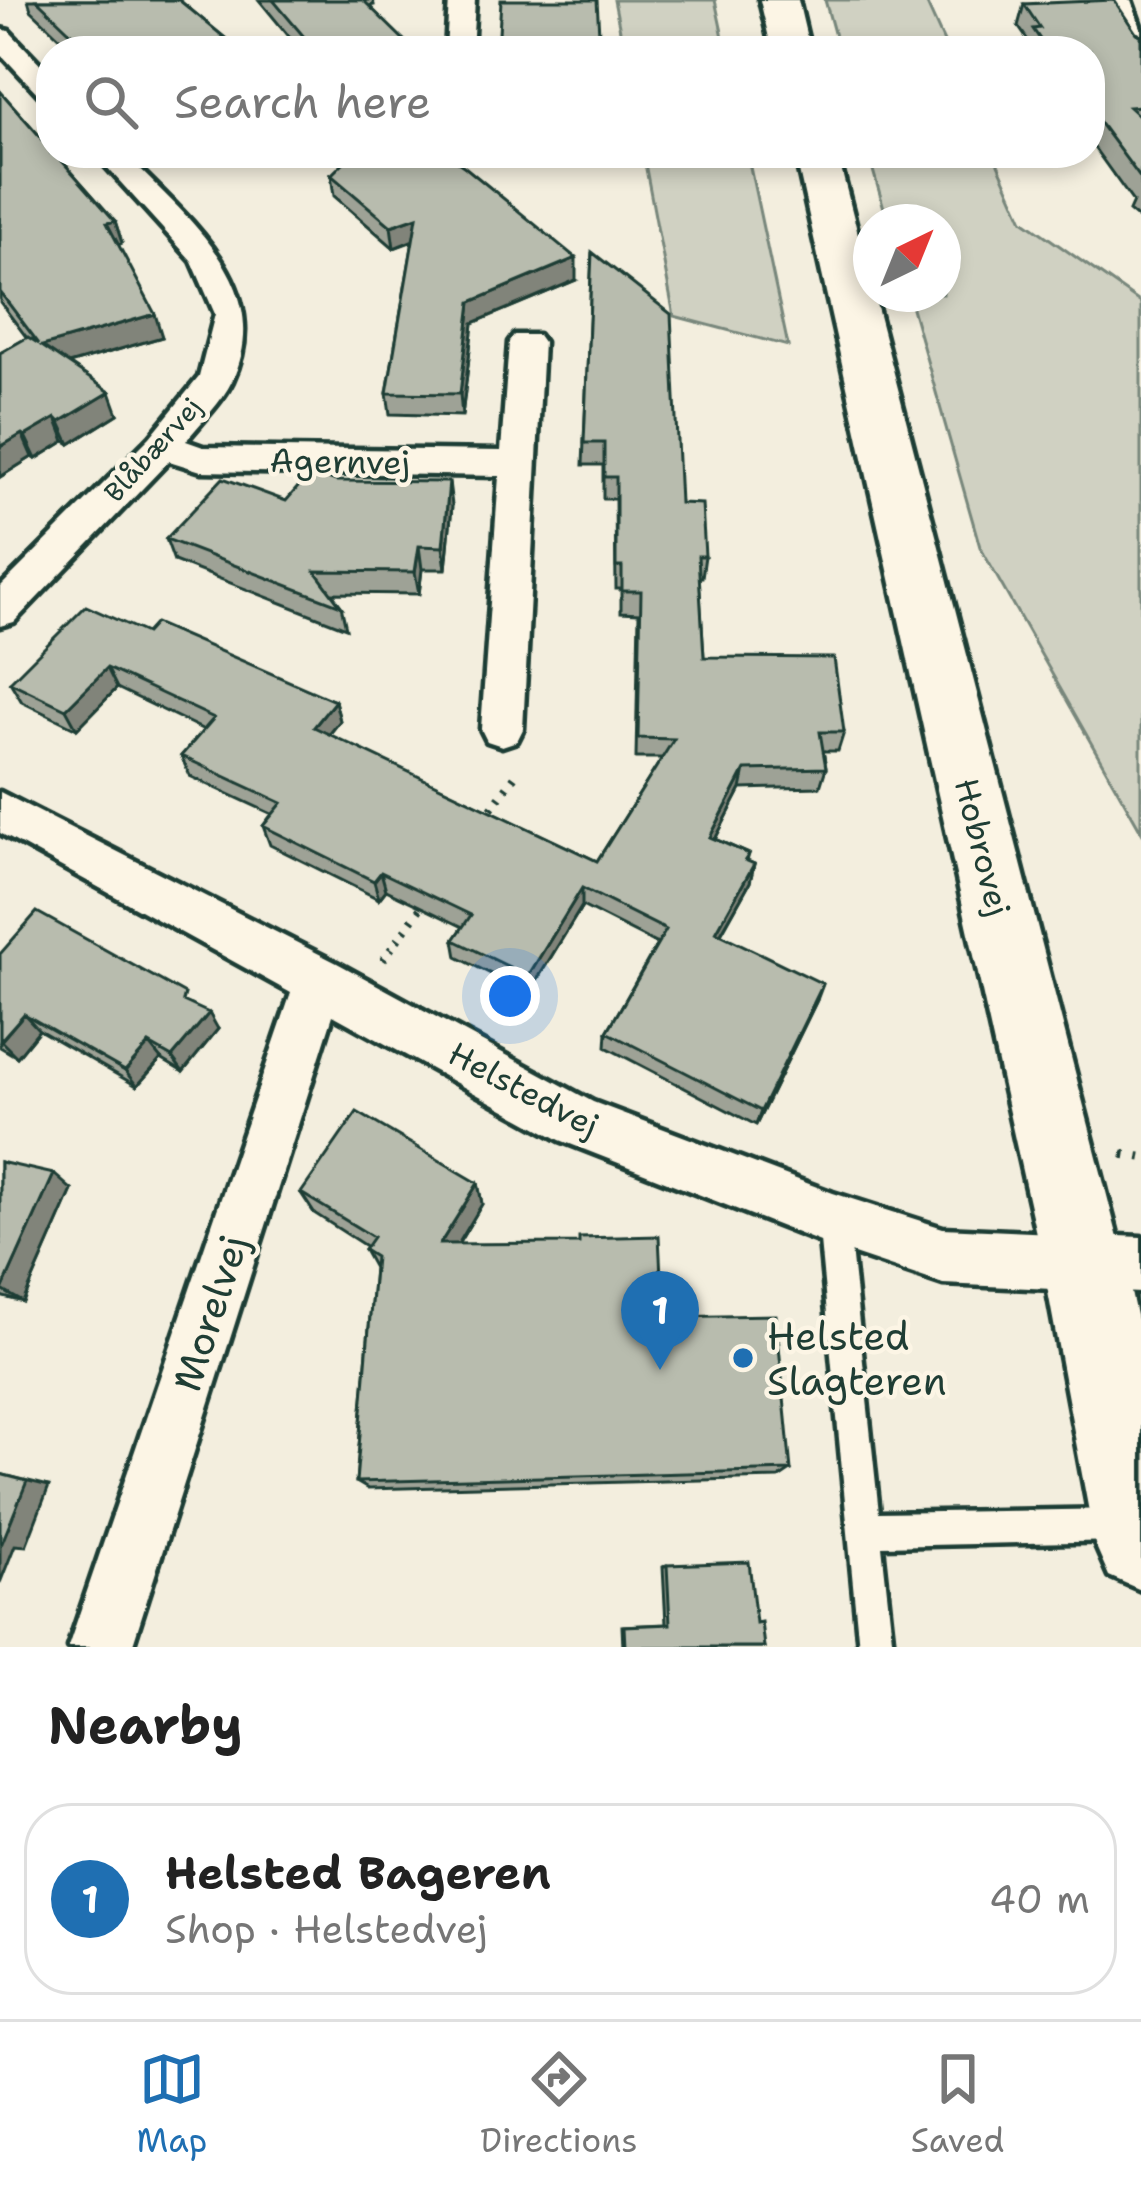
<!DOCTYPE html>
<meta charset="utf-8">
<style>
:root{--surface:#fff;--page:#f2f2f2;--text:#222;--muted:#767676;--line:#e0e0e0;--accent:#1f6fb2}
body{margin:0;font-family:"Shantell Sans",sans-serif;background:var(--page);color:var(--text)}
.compass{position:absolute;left:853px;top:204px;width:108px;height:108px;border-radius:50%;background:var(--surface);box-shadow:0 6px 18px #0003;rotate:43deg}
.you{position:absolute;left:510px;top:996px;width:42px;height:42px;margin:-30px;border:9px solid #fff;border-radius:50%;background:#1a73e8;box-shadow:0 0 0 18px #1a73e833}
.badge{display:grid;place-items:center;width:78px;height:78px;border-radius:50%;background:var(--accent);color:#fff;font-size:39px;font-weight:700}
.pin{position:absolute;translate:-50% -99px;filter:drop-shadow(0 3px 6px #0008)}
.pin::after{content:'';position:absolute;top:63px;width:42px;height:36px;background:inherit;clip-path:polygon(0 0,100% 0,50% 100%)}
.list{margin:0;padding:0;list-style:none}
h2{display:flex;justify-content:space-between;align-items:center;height:156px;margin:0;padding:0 48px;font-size:51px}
h2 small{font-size:39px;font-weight:400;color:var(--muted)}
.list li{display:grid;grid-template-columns:78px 1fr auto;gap:36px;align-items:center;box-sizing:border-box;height:192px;margin:0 24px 24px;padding:0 24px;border:3px solid var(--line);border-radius:48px}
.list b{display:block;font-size:45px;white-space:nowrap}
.list p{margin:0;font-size:39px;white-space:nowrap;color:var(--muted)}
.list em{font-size:39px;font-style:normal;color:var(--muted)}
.icon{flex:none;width:66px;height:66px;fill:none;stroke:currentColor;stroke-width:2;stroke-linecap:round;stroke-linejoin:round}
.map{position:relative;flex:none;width:1141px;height:1647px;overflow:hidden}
.search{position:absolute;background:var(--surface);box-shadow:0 6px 18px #0003;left:36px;right:36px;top:36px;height:132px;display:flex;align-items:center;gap:30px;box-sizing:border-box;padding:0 42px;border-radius:48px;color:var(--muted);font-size:45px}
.sheet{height:372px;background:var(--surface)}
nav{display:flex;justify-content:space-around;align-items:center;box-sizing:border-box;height:168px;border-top:3px solid var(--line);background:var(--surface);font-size:33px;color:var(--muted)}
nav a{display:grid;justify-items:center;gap:6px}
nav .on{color:var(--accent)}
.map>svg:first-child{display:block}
</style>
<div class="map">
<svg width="1141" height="1647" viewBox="0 0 1141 1647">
<rect width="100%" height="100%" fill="#f3eede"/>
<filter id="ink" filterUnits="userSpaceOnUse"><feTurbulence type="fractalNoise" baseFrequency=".00833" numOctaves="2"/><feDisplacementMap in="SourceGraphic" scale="24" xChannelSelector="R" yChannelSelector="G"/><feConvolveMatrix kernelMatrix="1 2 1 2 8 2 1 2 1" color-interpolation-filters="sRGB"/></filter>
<g filter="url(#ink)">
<path fill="#d0d1c2" stroke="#78877b" stroke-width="3" d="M614,0h101l11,51h-102z
M825,0h100l23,51h-109z
M643,153h104l41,193 -114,-30z
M868,153h125l30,67 118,83v528l-161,-284 -72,-253h35v-72h-55z"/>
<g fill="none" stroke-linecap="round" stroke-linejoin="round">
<g stroke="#1f3d34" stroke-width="9">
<path id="lane" d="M833,1205l10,5 5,10 31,293 241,-4 12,4 4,12 -4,12 -12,4 -238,5 11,101h-34l-41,-427 5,-10z"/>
</g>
<g stroke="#1f3d34" stroke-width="9">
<path id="street" d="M449,0h26l-3,51h-26z
M1105,0h26l10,28v26l-9,-2 -19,-27z
M0,29l9,2 42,44v24l-10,-2 -41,-44z
M94,153h30c59,62 154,132 108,228 -10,21 -31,41 -46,60l17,6 298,4 8,-109 5,-7h24l5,7 -20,387 -6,12 -15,5 -15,-5 -6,-12 18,-253 -298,-5 -32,-10 -155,161 -14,4v-39l150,-150 49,-60 16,-63 -23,-53z
M0,792l337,171 256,139 240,91 110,35 198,9v56l-198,-9 -110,-37 -273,-107 -227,-125 -201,632h-64l223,-654 -291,-160z"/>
</g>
<g stroke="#1f3d34" stroke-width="9">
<path id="secondary" d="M760,0h38l12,51h-38z
M795,153h42l288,1112 16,73v252l-32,-14 -14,-32 -52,-279z"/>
</g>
<path stroke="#1f3d34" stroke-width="8" stroke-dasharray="3 9" stroke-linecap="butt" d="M484,818l34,-46
M383,960l44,-61"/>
<path stroke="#1f3d34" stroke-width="9" stroke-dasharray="4.5 12" stroke-linecap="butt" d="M1122,1154l19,3"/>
<use href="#lane" fill="#fcf5e5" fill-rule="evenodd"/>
<use href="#street" fill="#fcf5e5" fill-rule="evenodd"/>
<use href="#secondary" fill="#fcf5e5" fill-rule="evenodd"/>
</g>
<path fill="#9ea296" stroke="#1f3d34" stroke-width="3" d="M28,0h151l62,51h-167l-43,-41z
M259,0h114l1,5 -5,1 46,45h-114z
M1024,4l117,31v186l-12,-10 4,-9 -43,-60v-91h-62l1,-9 -11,-16z
M0,91l115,130 7,22 -4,2 44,92 -93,27 49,50 -48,30 -5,-3 -29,18 -4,-2 -32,20v-124l27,-15 -27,-36z
M331,175l245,105 -103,43 -11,93 -72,-2 -3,-21 26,-152 -19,7 -60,-52z
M592,252l88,251 25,53 -3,21h-3l5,80 140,75 -6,19h-15l3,17 -6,19 -79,2 -26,50 34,15 -2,7 7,3 -4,18 -29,52 96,66 -61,125 -150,-78 1,-15 50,-88 -75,-38 -53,87 -72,-36 -3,-17 9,-13 -77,-37 -7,9 -109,-54 -7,-19 9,-12 -82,-38 -9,-20 23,-26 -87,-42 -40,41 -55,-27 -12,-20 136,-49 189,68 5,20 -11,14 268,126 65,-103h-26l3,-145 -18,-1v-23h-5l-1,-90h-12v-34h-20z
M336,481l116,24 -6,64h-24l-3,25 -88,-1 10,13 5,22 -172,-67 -8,-22 120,-38z
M0,954l192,51 26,24 -35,43 -22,-13 -24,27 -98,-56 -22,27 -17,-10z
M0,1162l72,28 -49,112 -23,-6z
M478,1183l4,21 -24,40 205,73 128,153 -12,8 -411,11 -12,-7 18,-214 -10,-18 3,-3 -53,-34 -13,-20z
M667,1565l89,58 8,24h-141l-1,-21 44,-2 -3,-57z"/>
<path fill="#81847a" stroke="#1f3d34" stroke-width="3" d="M417,217l2,21 -25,10 -3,-22z
M115,221l7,22 -7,3 -8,-23z
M576,258v22l-103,43 -11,93 -2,-22 11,-92z
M155,314l7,23 -111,32 -9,-23z
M110,392l8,22 -48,30 -10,-22z
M56,418l9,23 -29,18 -11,-23z
M22,434l10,23 -32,20v-30z
M449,482l3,23 -6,64 -3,-22z
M419,546l3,23 -3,25 -4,-22z
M107,668l10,20 -40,41 -11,-20z
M335,701l5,20 -21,26 -5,-20z
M745,770l-4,19 -34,66 3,-18z
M754,864l-4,18 -38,67 4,-17z
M381,872l5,18 -7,9 -5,-18z
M582,888v18l-53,87 -1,-17z
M823,984l-6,16 -61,125 5,-14z
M209,1013l9,16 -35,43 -11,-15z
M24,1014l15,16 -22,27 -16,-16z
M149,1044l12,15 -24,27 -12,-15z
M54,1174l18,16 -49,112 -21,-12z
M478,1183l4,21 -35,59 -7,-19z
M0,1474l49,12 -23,60 -11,-1 -15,38z"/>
<path fill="#b8bcae" stroke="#1f3d34" stroke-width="3" d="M37,0h142l62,51h-151z
M273,0h90l52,51h-99z
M501,0h96l3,51h-102z
M1114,0l22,33 5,2v71l-12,1 12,11v61l-51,-69v-59h-42l-15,-22 7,-1 -16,-24z
M0,91l51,58v4h4l60,68 -8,2 48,91 -113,32 68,46 -50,30 -4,-4 -31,18 -3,-2 -22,13v-94l28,-16 11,7 -39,-52z
M353,153h92l20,14 111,91 -105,44 -11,92 -73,-1 30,-176 -26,9 -60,-51z
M592,252l79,62 9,189 22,1 3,52h-7l6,101 130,1 10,74h-24l6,36 -81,2 -35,67 39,17 -4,6 9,4 -38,68 107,52 -62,127 -154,-79 59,-102 -84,-42 -54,88 -74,-36 17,-25 -90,-43 -7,9 -111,-55 19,-23 -101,-47 33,-38 -107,-50 -41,41 -56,-27 76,-76 60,27 9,-10 180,78 -21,26 283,134 77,-122 -36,-1 3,-147h-19v-24h-6v-90h-12v-34h-20z
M311,472l25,9 113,1 -6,65 -24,-1 -4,26 -100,-1 26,35 -175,-67 57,-61 63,23z
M37,912l148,82 -2,7 26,12 -37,44 -23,-13 -24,27 -101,-57 -24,27v-87z
M357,1112l121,71 -38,61 139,-1v-5l80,-2 4,81 113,-2 15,155 -435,12 19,-225 -11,-7 9,-13 -72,-44z
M0,1162l54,12 -52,116 -2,-1z
M0,1474l27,7 -25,62 -2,-1z
M749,1562l7,61 5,-1 3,25h-139l-1,-21 46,-2 -3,-59z"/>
</g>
<circle fill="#1f6fb2" stroke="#fcf5e5" stroke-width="4.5" cx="743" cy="1358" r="12"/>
<g text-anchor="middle" stroke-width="9" stroke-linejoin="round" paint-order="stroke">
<g font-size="27" fill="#1f3d34" stroke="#fcf5e5">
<text transform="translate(153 450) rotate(-48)" y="9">Blåbærvej</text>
</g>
<g font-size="33" fill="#1f3d34" stroke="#fcf5e5">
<text transform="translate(340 461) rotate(1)" y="12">Agernvej</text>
<text transform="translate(983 847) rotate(76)" y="12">Hobrovej</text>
<text transform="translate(524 1089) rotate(28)" y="12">Helstedvej</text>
</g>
<g font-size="39" fill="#1f3d34" stroke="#fcf5e5">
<text transform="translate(210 1313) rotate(-72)" y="14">Morelvej</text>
</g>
<g font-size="39" fill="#1f3d34" stroke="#fcf5e5" text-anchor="start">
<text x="767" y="1350">Helsted<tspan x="767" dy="45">Slagteren</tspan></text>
</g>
</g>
</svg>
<svg class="compass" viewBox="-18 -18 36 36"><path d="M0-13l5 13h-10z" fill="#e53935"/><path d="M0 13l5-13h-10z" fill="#767676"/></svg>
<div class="you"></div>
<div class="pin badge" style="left:660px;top:1370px">1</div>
<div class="search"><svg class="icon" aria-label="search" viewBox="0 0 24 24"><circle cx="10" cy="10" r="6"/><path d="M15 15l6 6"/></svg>Search here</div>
</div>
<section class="sheet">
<h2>Nearby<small></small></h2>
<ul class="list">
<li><span class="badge">1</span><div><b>Helsted Bageren</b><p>Shop · Helstedvej</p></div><em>40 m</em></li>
</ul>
</section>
<nav>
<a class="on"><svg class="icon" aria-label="map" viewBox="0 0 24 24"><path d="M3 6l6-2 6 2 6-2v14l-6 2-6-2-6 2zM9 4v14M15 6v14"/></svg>Map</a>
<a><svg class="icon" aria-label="directions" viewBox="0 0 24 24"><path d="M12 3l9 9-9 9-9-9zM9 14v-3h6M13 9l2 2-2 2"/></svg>Directions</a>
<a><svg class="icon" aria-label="saved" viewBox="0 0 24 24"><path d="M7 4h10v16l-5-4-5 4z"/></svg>Saved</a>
</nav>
